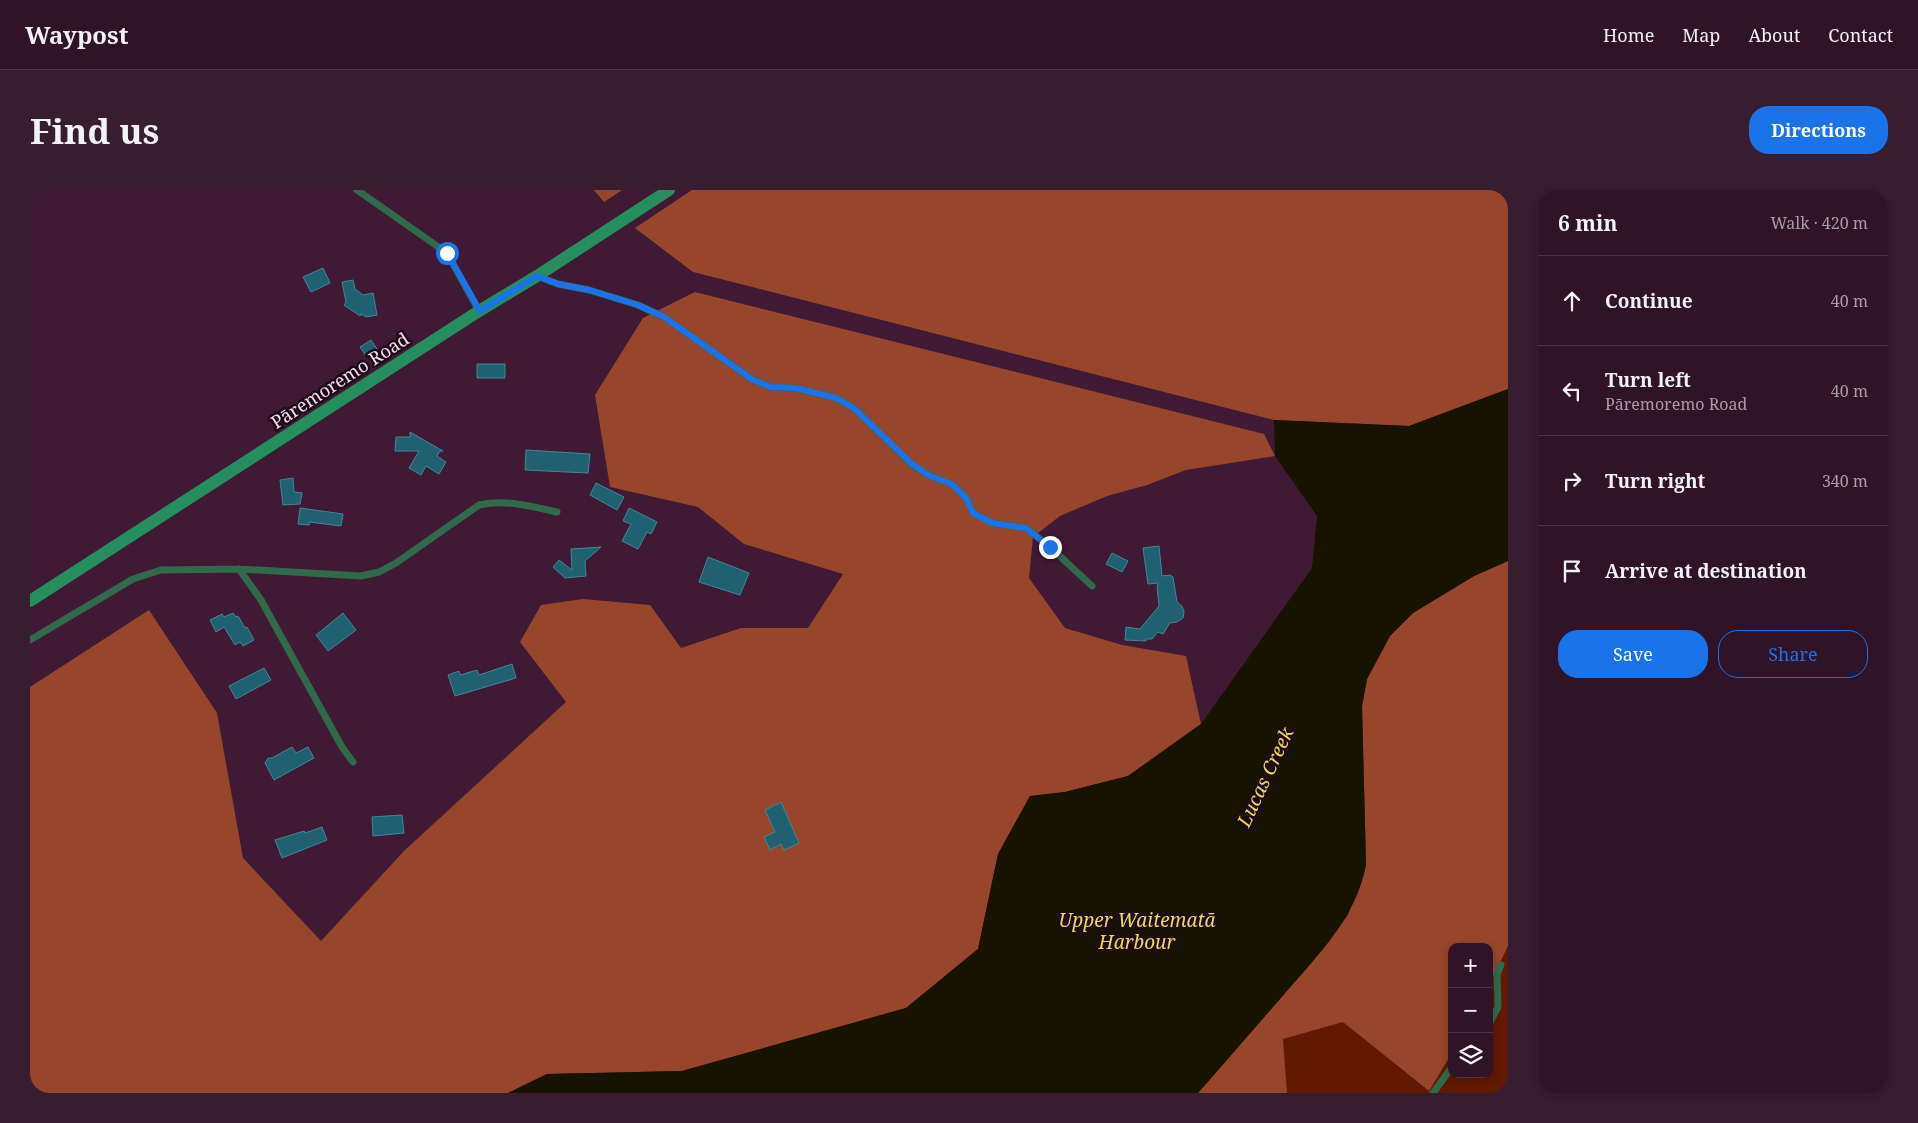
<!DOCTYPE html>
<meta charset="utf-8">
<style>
:root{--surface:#301328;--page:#381c30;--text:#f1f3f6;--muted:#a89ea8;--line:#4b3245;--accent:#1a73e8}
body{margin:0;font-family:"Noto Serif",serif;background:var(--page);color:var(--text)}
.controls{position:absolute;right:15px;bottom:15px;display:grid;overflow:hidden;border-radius:10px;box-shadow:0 2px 8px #0003}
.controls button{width:45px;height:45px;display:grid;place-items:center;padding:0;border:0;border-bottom:1px solid var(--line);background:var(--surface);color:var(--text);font:25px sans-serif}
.stop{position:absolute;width:15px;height:15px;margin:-11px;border:4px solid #1a73e8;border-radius:50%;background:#fff}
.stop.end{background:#1a73e8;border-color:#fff;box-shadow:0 1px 5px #0008}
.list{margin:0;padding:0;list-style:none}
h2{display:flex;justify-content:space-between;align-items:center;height:65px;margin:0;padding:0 20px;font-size:21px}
h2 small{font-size:16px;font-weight:400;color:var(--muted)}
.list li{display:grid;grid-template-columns:32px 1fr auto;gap:15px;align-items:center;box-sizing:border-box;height:90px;padding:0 20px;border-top:1px solid var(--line)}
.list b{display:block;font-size:19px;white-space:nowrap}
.list p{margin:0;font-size:16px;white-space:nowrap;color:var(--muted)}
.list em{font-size:16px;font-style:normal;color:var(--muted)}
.actions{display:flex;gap:10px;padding:15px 20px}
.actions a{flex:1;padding:11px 0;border:1px solid var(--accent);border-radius:20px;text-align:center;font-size:18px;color:var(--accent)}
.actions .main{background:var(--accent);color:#fff}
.icon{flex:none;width:28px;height:28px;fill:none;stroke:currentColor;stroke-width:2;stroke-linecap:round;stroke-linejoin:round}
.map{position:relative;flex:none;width:1478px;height:903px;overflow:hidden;border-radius:20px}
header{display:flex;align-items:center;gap:30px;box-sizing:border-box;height:70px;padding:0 25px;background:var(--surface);border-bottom:1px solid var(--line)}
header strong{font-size:24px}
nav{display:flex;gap:28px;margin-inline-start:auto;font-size:18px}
.intro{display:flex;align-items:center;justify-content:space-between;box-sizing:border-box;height:120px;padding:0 30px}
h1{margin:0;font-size:35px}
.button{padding:12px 22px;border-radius:20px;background:var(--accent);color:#fff;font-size:18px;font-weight:700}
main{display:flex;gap:30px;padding:0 30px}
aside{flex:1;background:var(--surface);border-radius:20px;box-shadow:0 2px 8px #0003}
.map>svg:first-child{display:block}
</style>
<header>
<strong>Waypost</strong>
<nav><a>Home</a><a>Map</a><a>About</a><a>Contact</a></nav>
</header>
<div class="intro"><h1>Find us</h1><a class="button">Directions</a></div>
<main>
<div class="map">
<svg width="1478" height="903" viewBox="0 0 1478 903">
<rect width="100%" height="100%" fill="#401935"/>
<path fill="#611900" d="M1478,756v147h-221l-4,-54 60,-18 85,70 24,-38v21h37v-89z"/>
<path fill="#97462c" d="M564,0h28l-18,12z
M662,0h816v199l-99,37 -135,-6 -581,-148 -58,-44z
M665,102l569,142 11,22 -89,14 -39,15 -40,11 -47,20 -27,21 -4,41 36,50 57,17 64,11 15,68 -73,52 -63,16 -35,4 -32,58 -20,95 -72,59 -224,63 -135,3 -39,19h-478v-406l119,-77 68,103 26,145 78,83 83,-90 162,-149 -46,-60 21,-37 42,-6 67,6 31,43 60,-20h67l35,-54 -99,-30 -46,-37 -88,-20 -15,-92 48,-77z
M1478,371v385l-19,39v-38h-37v106l-23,38 -86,-69 -60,17 4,54h-89l129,-149 21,-29 18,-50 -4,-159 5,-27 23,-43 23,-23 61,-37z"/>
<path fill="#181200" d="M1478,199v172l-34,15 -61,37 -23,23 -23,43 -5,27 4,159c-10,54 -51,93 -85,133 -28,32 -55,63 -83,95h-690l39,-19 135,-3 224,-63 72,-59 20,-95 32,-58 35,-4 63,-16 73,-52 111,-156 5,-52 -42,-60 -1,-36 135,6z"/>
<path fill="#1f6071" stroke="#438699" d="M293,78l7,15 -19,9 -8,-15z
M323,90l2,9 8,6 10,-2 4,22 -11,2 -5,-3 -1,2 -16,-11 2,-3 -4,-20z
M341,150l6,9 -11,7 -6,-9z
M447,174h28v14h-28z
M380,242l33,19h-3l-3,5 9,6 -7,12 -13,-8 -5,9 -12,-7 10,-17h-24l1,-14h14z
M496,260l64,4 -2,19 -63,-3z
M263,288l1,14 8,1 -2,11 -17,1 -3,-25z
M566,293l28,14 -7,13 -27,-15z
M270,318l43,6 -2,12 -32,-4v3l-11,-1z
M599,318l28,14 -6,12 -4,-2 -9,17 -16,-8 9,-17 -8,-3z
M1129,356l3,30 8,-1 3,2 4,25 5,4 2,6 -1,6 -6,4 -7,1 -7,11 -5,-2 -6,7h-6v2l-21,-1 1,-13 14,2 19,-23 -2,-19 1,-4 -10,1 -5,-36z
M571,357l-16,14 1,15 -21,2 -12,-11 6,-7 13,10 -1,-21z
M1082,363l16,8 -6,11 -16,-8z
M678,367l41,16 -9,22 -41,-13z
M203,423l3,4 2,-1 7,12 2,-1 7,13 -11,6 -3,-4 -5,3 -11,-18 -8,5 -6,-12 12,-6 2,3z
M313,423l13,17 -28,21 -12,-16z
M482,474l4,14 -61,18 -7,-21 11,-4 1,4 17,-5 2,5z
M234,478l7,12 -35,19 -7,-13z
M262,557l4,6 12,-6 6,11 -40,22 -9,-17 3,-5h4z
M751,612l18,41 -15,7 -3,-6 -11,6 -6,-13 11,-5 -10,-22z
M372,625l2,18 -31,3 -1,-19z
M292,637l5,13 -45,18 -7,-18 29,-9 1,2z"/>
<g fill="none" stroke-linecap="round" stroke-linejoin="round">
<path stroke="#306a4b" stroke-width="7" d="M327,0l90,63 32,58
M507,86l21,8 31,6 49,15 26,12 89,63 18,7 24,1 41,10 19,11 57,56 18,11 22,8 14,14 7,15 19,10 34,5 24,19 42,39
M209,379l22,31 81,147 11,15
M0,450l103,-61 28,-9 78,-1 122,7 18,-4 17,-9 83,-58c27,-6 51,1 78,7
M1459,834l9,-17 -1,-33 4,-9
M1403,903l19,-26"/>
<path stroke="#258d5e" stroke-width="12" d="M0,411l449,-290 58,-35 132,-86"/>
</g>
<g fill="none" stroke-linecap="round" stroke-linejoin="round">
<path stroke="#1a73e8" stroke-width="6" d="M417,63l33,58 57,-35 21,8 31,6 49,15 26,12 89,63 18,7 25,1 40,10 19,11 57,55 18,12 22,8 14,14 7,15 19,10 34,5 24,19"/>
</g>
<g text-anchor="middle" stroke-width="5" stroke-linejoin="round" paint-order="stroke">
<g font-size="18" fill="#f7ddee" stroke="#1c0b17">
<text transform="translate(310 191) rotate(-33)" y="6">Pāremoremo Road</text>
</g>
<g font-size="19" font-style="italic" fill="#eed759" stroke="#1c0b17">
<text transform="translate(1235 587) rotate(-65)" y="7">Lucas Creek</text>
<text x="1107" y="737">Upper Waitematā<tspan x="1107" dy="22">Harbour</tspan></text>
</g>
</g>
</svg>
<div class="controls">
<button>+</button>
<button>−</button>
<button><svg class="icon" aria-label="layers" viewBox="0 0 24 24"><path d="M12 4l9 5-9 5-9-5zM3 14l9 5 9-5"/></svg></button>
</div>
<div class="stop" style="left:417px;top:63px"></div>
<div class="stop end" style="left:1020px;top:357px"></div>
</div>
<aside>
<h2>6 min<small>Walk · 420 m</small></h2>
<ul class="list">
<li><svg class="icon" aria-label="ahead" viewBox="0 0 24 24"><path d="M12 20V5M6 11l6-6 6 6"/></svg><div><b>Continue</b></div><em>40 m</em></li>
<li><svg class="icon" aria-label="left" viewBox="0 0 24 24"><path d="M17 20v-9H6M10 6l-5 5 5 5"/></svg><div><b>Turn left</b><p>Pāremoremo Road</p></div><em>40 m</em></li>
<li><svg class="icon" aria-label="right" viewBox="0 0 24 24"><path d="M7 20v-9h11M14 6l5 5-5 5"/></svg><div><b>Turn right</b></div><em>340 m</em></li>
<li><svg class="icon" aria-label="arrive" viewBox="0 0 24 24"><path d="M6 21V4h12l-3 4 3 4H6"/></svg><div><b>Arrive at destination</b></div></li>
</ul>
<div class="actions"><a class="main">Save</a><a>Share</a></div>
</aside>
</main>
